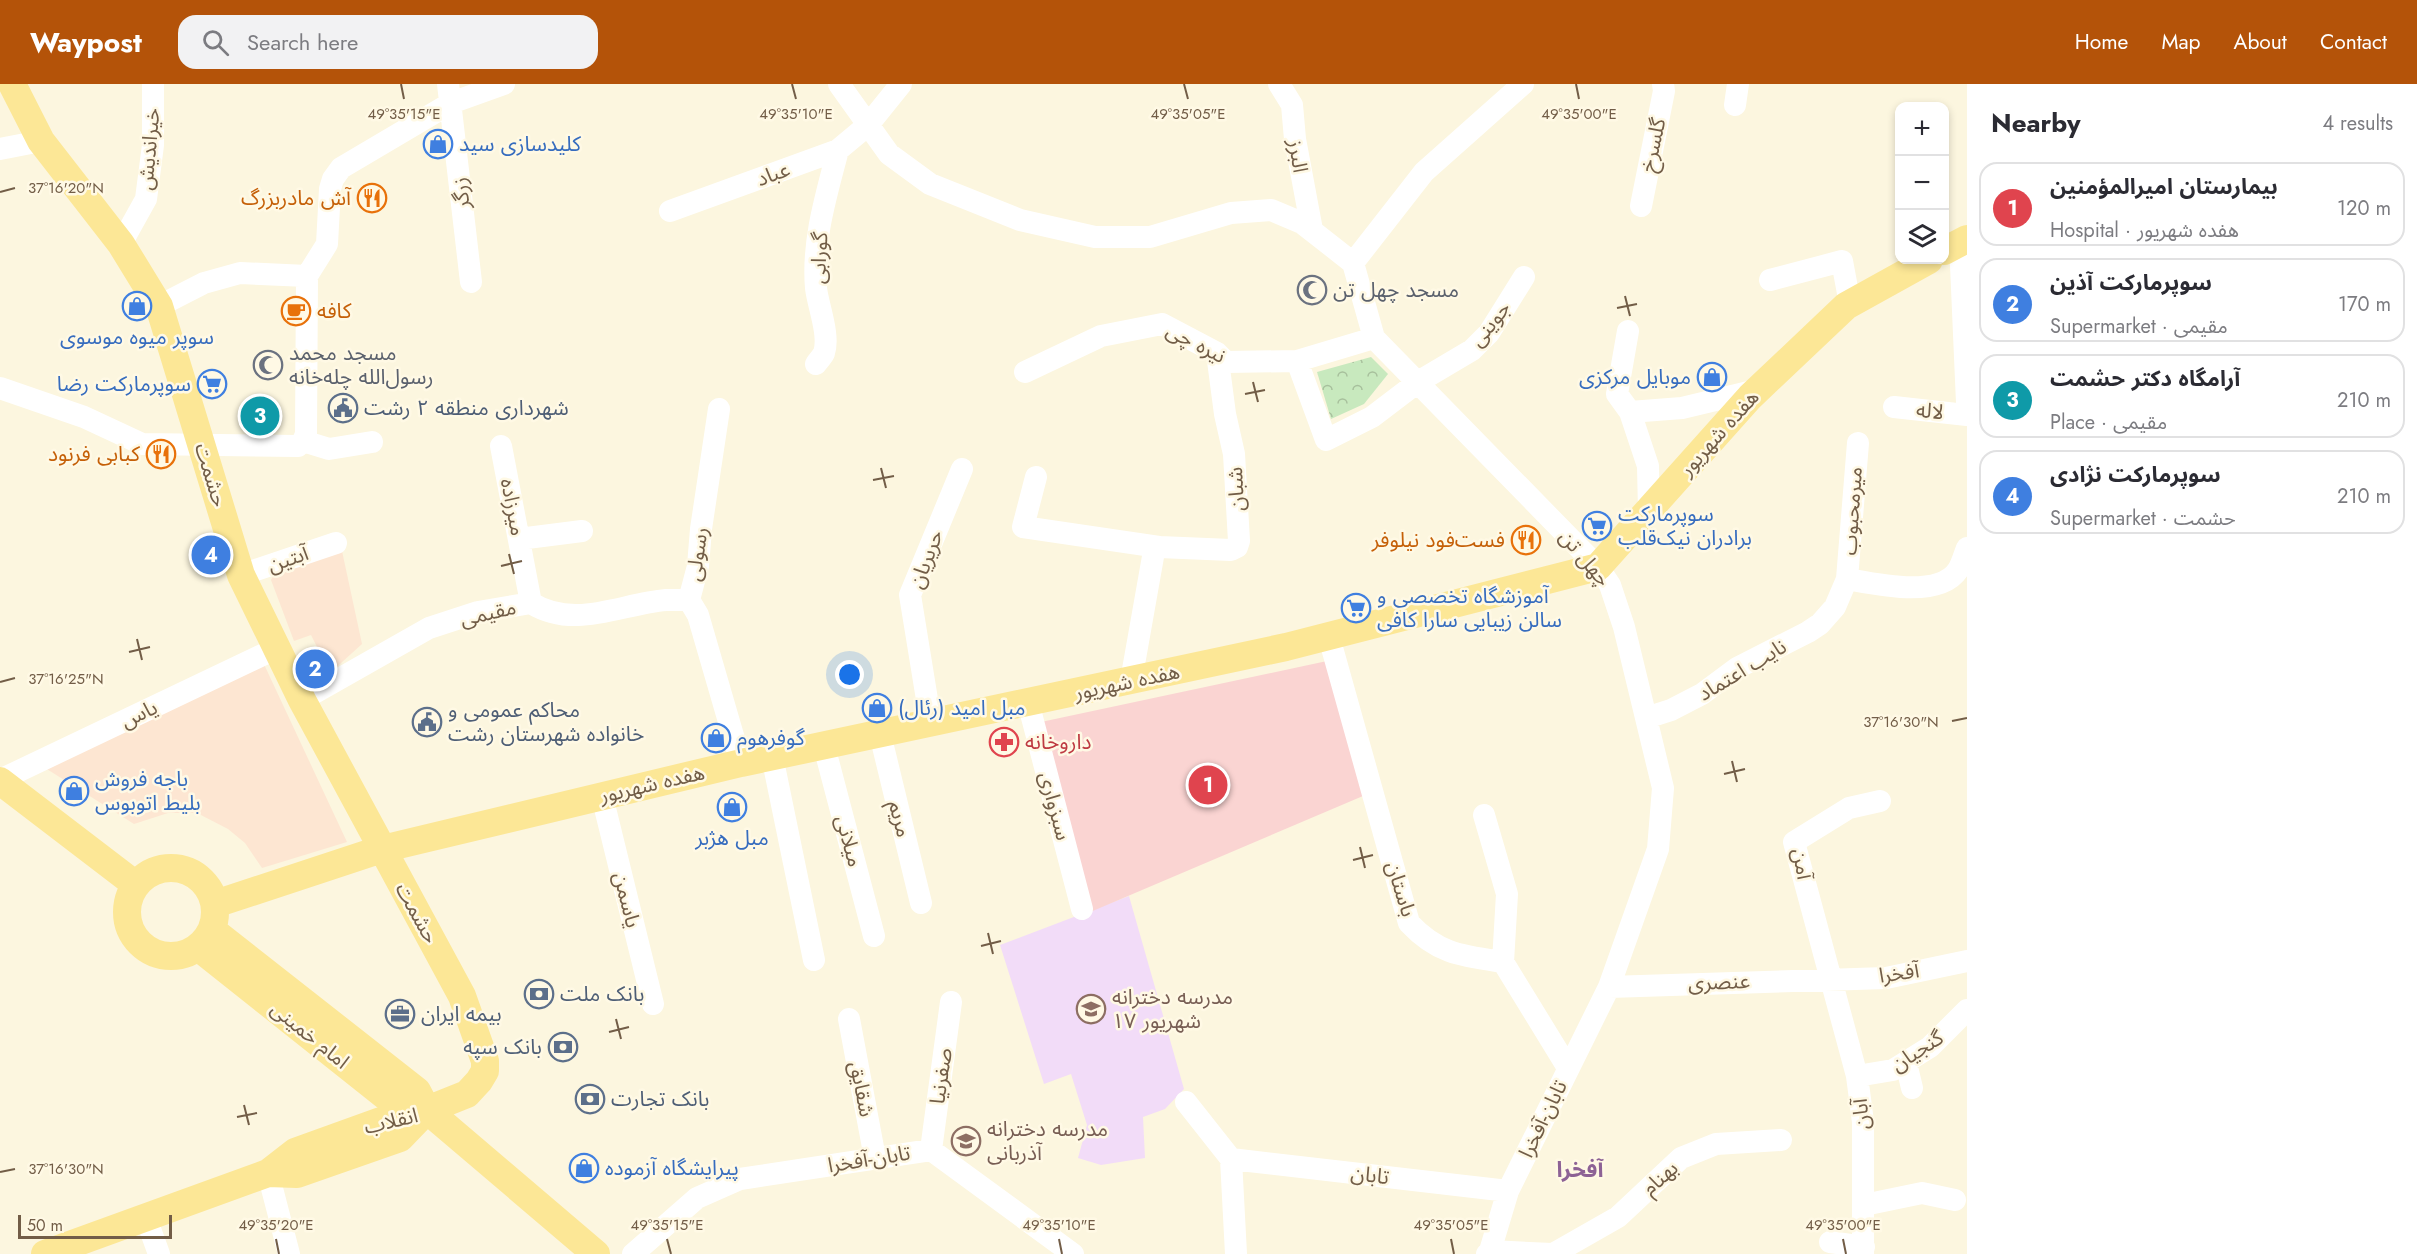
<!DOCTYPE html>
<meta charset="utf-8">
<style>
:root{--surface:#fff;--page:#f2f2f3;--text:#2b2b33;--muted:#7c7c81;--line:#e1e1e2;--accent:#b45309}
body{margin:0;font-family:Jost,"Noto Sans Arabic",sans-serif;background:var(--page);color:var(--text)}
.controls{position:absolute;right:18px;top:18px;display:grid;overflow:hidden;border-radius:12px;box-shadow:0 3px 9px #0003}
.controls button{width:54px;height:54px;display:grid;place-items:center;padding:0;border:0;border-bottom:2px solid var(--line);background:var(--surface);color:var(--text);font:30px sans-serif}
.scale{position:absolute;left:18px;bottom:15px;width:154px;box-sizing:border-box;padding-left:6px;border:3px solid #725d47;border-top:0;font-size:16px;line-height:21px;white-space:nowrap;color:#725d47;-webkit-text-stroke:4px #fff9e5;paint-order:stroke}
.you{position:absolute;left:850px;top:591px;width:21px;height:21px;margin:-15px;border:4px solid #fff;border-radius:50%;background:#1a73e8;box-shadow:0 0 0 9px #1a73e833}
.badge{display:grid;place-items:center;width:39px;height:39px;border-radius:50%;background:var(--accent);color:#fff;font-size:20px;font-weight:700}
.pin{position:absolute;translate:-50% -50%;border:3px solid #fff;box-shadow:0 2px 6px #0006}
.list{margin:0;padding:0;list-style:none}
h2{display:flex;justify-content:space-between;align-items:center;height:78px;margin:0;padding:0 24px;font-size:26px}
h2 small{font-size:20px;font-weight:400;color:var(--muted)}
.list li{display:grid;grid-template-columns:39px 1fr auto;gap:18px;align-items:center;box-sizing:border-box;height:84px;margin:0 12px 12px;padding:0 12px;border:2px solid var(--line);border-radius:18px}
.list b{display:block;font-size:22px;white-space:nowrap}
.list p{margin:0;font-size:20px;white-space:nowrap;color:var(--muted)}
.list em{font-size:20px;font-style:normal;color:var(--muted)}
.icon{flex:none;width:33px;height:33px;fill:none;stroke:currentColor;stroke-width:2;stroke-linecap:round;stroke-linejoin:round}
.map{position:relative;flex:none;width:1967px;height:1170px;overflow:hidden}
header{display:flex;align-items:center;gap:36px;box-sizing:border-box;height:84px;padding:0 30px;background:var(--accent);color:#fff}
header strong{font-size:28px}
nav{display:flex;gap:33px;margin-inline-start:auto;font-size:21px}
.search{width:420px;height:54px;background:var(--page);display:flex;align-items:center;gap:15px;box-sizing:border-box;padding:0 21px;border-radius:18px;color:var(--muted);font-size:22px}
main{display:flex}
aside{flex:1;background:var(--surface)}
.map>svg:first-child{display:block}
</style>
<header>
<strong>Waypost</strong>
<div class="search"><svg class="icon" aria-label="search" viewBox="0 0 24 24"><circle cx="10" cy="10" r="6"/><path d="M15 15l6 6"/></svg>Search here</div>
<nav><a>Home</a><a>Map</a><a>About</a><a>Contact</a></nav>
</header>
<main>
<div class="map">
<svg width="1967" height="1170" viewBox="0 0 1967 1170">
<defs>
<pattern id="park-crowns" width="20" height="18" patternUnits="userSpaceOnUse" patternTransform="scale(1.5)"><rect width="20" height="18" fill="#c8e9be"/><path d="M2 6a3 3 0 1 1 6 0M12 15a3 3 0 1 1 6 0" fill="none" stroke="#a7c09c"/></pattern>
</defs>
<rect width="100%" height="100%" fill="#fcf6df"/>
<path fill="#fde6d2" d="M342,467l20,93 -32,29 -19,-38 -17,6 -23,-61 5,-10z
M262,576l85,182 -85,26 -17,-25 -17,-14 -31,-16h-29l-34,11 -92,-58z"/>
<path fill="#f2dcf8" d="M1129,812l55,193 -19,20 -22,8 2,41 -44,7 -23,-7 9,-33 -16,-51 -27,10 -44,-139z"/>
<path fill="#fad4d2" d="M1327,577l36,135 -275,117 -47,-191z"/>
<path fill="url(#park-crowns)" d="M1371,273l17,17 -24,30 -33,15 -14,-47z"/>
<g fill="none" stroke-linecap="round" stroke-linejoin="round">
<path stroke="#fff" stroke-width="22" d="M448,0l23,198
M839,0l50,70 41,30 90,36 75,17h55l81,-24 40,-3 31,13 51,40
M1279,0l13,21 3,34 17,91
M1735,21l3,-21
M0,65l41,-8
M1641,122l23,-115 -1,-7
M670,127l168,-61 30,-25 33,-41
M1960,158l7,161
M121,160l25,-45 7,-54v-61
M1353,179l21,75 224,229 12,18 14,42 39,161 -5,61 -49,138 -101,204 -18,60 -3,3
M1353,179l71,-91 99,-88
M307,192l20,-32 3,-55 3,-10 8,-11 110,-65 53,-19
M1770,196l72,-19 8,43
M159,222l45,-23 36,-10 67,3
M1628,247l-11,63 13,18
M1297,277l29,79 46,-23 46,-35 54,-32 17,-17 35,-56
M816,280c2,-3 6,-7 8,-11 6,-18 -6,-47 -8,-65 -4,-47 10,-92 22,-138
M1025,288l76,-36 61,-12 55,29 9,9 71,-1 77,-23
M0,304l84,29 58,27 156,2 5,-5
M1894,323l73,8
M719,325l-18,120 -3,37 -9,34 9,15 43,148
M303,357l3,-7 1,-158
M303,357l26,8 43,-7
M501,362l30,157
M1036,393l-13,50 136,20
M1649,427l-1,-45 -18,-54 52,-4 75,-18
M519,455l63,-8
M241,491l95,-32
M1847,495c28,5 92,20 111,-9 4,-6 6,-15 9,-22
M1329,553l80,286c29,31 53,33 94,39l65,106
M1131,597l23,-130 5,-4 72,3 6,-3 2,-6 -5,-87 -9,-40 -8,-61
M302,616l127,-72 49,-16 53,-9c44,27 89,1 135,-3 7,0 15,0 23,0
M1028,618l54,207
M1646,634l25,-8 31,-16 35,-26 71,-36 12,-8 15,-17 12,-28 11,-136
M931,640l-21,-129 52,-126
M880,650l41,169
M824,662l50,190
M772,672l42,204
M0,696l277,-132
M602,712l51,208
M1484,731l23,79 -4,68
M1609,903l277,-9 81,-17
M849,935l26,139
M1906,979l6,25
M1857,992l36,-6 37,-23 37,-37
M1186,1018l45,57
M931,1066l20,-148
M1231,1075l277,32
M1231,1075l5,95
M268,1089l21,81
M1864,1121l58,-12 33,7
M146,1134l13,36
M1830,1158l34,5
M1490,1167l62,3
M633,1170l64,-56 43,-19 191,-29 142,104
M1553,1170l65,-37 63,-59 35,-14 65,-4
M1863,1170v-132l-6,-46 -63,-234 55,-34 31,-7"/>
<path stroke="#fce796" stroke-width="28" d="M12,0l29,57 80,103 38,62 82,269 61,125 160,296 23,65v10l-6,10 -12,13 -40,16 -46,11 -86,31 -27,21 -223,81
M1944,167l23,-12
M0,697l136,104
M127 828a44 44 0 1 1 88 0a44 44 0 1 1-88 0Z
M215,820l167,-55 359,-86 545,-116 312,-80 152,-170 96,-91 83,-46
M212,846l205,161 10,19 169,144
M198,863l200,159 24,4
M268,1089l29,1 103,-36 27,-28"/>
</g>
<path fill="none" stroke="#725d47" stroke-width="2" d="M401,0l3,15M792,0l4,15M1184,0l4,15M1576,0l3,15M0,108l15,-4M1625,212l5,20M1617,224l20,-4M1253,298l5,20M1245,310l20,-4M881,384l5,20M873,396l21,-4M509,470l5,20M501,482l21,-5M137,555l5,21M129,568l21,-5M0,598l15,-4M1952,637l15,-3M1732,677l5,21M1724,690l21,-5M1360,763l5,21M1353,776l20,-5M988,849l5,21M981,862l20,-5M616,935l5,20M609,948l20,-5M244,1021l5,20M237,1033l20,-4M0,1088l15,-3M276,1155l3,15M667,1155l4,15M1059,1155l3,15M1451,1155l3,15M1843,1155l3,15"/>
<defs>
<g id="shop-ring" transform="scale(1.5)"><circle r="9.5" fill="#fff9e5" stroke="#3f7fe0" stroke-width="1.5"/><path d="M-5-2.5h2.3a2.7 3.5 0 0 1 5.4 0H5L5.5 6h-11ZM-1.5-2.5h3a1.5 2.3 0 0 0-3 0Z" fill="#3f7fe0"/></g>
<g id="restaurant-ring" transform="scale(1.5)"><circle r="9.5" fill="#fff9e5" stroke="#e8710a" stroke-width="1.5"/><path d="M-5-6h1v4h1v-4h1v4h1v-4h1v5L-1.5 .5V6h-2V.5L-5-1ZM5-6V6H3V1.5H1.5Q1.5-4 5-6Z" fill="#e8710a"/></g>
<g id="mosque-ring" transform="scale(1.5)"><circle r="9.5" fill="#fff9e5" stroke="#6b7280" stroke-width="1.5"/><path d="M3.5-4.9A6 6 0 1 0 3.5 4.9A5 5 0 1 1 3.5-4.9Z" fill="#6b7280"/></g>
<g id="cafe-ring" transform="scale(1.5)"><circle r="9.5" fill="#fff9e5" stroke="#e8710a" stroke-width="1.5"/><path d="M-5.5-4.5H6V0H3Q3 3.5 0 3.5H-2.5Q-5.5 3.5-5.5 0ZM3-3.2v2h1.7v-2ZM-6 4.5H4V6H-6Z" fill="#e8710a"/></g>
<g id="supermarket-ring" transform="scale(1.5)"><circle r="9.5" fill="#fff9e5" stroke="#3f7fe0" stroke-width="1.5"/><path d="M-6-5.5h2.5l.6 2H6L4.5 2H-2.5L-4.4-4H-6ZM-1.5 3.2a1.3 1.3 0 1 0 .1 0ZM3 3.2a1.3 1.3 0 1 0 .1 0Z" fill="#3f7fe0"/></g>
<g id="civic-ring" transform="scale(1.5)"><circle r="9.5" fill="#fff9e5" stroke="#5c6f8a" stroke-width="1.5"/><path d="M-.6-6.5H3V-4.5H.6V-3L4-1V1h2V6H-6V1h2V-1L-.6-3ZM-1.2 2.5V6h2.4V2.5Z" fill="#5c6f8a"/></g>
<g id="pharmacy-ring" transform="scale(1.5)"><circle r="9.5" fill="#fff9e5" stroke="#e0444e" stroke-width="1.5"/><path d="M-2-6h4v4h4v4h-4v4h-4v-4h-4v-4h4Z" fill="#e0444e"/></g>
<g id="bank-ring" transform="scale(1.5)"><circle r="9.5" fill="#fff9e5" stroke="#5c6f8a" stroke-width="1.5"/><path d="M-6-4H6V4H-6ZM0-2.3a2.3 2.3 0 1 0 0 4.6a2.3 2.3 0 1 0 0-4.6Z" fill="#5c6f8a"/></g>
<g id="school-ring" transform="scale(1.5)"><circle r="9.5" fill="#fff9e5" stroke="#8d6e63" stroke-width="1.5"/><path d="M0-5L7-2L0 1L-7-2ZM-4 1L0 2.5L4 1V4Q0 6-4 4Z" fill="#8d6e63"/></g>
<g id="office-ring" transform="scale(1.5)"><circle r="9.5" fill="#fff9e5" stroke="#5c6f8a" stroke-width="1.5"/><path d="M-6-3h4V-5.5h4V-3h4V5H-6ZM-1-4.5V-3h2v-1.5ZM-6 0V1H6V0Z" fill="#5c6f8a"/></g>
</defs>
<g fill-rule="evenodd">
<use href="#shop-ring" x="438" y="60"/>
<use href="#restaurant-ring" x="372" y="114"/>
<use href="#mosque-ring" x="1312" y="206"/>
<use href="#shop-ring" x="137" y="222"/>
<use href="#cafe-ring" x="296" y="227"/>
<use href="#mosque-ring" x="268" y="281"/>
<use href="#shop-ring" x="1712" y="293"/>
<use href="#supermarket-ring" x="212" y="300"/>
<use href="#civic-ring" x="343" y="324"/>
<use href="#restaurant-ring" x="161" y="370"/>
<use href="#supermarket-ring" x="1597" y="442"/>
<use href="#restaurant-ring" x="1526" y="456"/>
<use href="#supermarket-ring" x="1356" y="524"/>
<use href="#shop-ring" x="877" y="624"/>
<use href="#civic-ring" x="427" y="638"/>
<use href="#shop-ring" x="716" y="654"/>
<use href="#pharmacy-ring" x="1004" y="658"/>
<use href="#shop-ring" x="74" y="707"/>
<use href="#shop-ring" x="732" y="723"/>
<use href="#bank-ring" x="539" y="910"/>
<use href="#school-ring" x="1091" y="925"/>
<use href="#office-ring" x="400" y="930"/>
<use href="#bank-ring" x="563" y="963"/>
<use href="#bank-ring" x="590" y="1015"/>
<use href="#school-ring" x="966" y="1057"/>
<use href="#shop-ring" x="584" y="1084"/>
</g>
<g text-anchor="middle" stroke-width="5" stroke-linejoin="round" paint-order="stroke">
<g font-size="21" fill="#366cbe" stroke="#fff9e5" text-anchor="start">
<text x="459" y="67">کلیدسازی سید</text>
<text x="137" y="260" text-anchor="middle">سوپر میوه موسوی</text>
<text x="1691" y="300" text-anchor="end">موبایل مرکزی</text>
<text x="191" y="307" text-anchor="end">سوپرمارکت رضا</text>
<text x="1618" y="437">سوپرمارکت<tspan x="1618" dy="24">برادران نیک‌قلب</tspan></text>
<text x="1377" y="519">آموزشگاه تخصصی و<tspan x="1377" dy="24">سالن زیبایی سارا کافی</tspan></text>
<text x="898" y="631">مبل امید (رئال)</text>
<text x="737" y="661">گوفرهوم</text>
<text x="95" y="702">باجه فروش<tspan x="95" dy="24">بلیط اتوبوس</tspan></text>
<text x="732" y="761" text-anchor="middle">مبل هژبر</text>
<text x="605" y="1091">پیرایشگاه آزموده</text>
</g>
<g font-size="21" fill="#725d47" stroke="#fff9e5">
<text transform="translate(1653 61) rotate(-78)" y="7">گلسرخ</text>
<text transform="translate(149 65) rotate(-85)" y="7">خیراندیش</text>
<text transform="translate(1298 72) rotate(81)" y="7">البرز</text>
<text transform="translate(773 90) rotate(-20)" y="7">عباد</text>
<text transform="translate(461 109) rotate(-96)" y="7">زرگر</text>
<text transform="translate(819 174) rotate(-87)" y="7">گورابی</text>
<text transform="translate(1490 240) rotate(-51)" y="7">جوینی</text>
<text transform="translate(1196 259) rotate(27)" y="7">نیره چی</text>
<text transform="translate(1930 327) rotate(6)" y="7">لاله</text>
<text transform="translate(1719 349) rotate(-48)" y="7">هفده شهریور</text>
<text transform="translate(211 391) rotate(73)" y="7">حشمت</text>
<text transform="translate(1236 405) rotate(-93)" y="7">شبان</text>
<text transform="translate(513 423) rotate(79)" y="7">میرزاده</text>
<text transform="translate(1852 427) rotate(-86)" y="7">میرمحبوب</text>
<text transform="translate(697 470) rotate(-82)" y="7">رسولی</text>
<text transform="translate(1585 474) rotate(50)" y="7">چهل تن</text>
<text transform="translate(288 475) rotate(-19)" y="7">آبتین</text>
<text transform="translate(926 475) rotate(-69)" y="7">حریریان</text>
<text transform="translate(488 529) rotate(-13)" y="7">مقیمی</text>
<text transform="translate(1742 586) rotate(-31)" y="7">نایب اعتماد</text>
<text transform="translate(1127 598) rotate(-12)" y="7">هفده شهریور</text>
<text transform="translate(139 630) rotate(-26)" y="7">یاس</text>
<text transform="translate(652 700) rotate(-13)" y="7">هفده شهریور</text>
<text transform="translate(1055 722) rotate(75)" y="7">سبزواری</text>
<text transform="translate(900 735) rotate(76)" y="7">مریم</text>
<text transform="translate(849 757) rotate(75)" y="7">میلانی</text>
<text transform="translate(1802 780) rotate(80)" y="7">آمن</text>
<text transform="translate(1401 805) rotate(73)" y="7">باستان</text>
<text transform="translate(627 816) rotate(76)" y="7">یاسمن</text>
<text transform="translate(417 829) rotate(61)" y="7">حشمت</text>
<text transform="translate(1899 889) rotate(-8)" y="7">آفخرا</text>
<text transform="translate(1719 898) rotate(-2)" y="7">عنصری</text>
<text transform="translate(310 951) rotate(39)" y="7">امام خمینی</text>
<text transform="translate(1917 967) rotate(-33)" y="7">گنجیان</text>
<text transform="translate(941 992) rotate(-82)" y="7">صفرنیا</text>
<text transform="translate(862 1005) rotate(79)" y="7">شقایق</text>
<text transform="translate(1861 1030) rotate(-95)" y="7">آبان</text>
<text transform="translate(1543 1035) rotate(-64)" y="7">تابان-آفخرا</text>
<text transform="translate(391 1037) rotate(-13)" y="7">انقلاب</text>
<text transform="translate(869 1075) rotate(-9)" y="7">تابان-آفخرا</text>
<text transform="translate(1370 1091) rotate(7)" y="7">تابان</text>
<text transform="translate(1660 1094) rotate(-42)" y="7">بهنام</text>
</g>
<g font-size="21" fill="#c56008" stroke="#fff9e5" text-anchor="end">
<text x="351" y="121">آش مادربزرگ</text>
<text x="317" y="234" text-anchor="start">کافه</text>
<text x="140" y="377">کبابی فرنود</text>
<text x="1505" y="463">فست‌فود نیلوفر</text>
</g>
<g font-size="21" fill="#5b616d" stroke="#fff9e5" text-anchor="start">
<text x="1333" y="213">مسجد چهل تن</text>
<text x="289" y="276">مسجد محمد<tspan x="289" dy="24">رسول‌‌الله چله‌خانه</tspan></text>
</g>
<g font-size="21" fill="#4e5e75" stroke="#fff9e5" text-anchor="start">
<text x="364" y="331">شهرداری منطقه ۲ رشت</text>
<text x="448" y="633">محاکم عمومی و<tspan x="448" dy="24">خانواده شهرستان رشت</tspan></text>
<text x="560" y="917">بانک ملت</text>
<text x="421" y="937">بیمه ایران</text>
<text x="542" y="970" text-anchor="end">بانک سپه</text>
<text x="611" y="1022">بانک تجارت</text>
</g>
<g font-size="21" fill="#be3a42" stroke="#fff9e5" text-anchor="start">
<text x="1025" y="665">داروخانه</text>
</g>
<g font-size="21" fill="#785e54" stroke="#fff9e5" text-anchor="start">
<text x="1112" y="920">مدرسه دخترانه<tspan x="1112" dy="24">۱۷ شهریور</tspan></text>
<text x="987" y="1052">مدرسه دخترانه<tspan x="987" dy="24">آذربانی</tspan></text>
</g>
<g font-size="22" font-weight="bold" fill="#8d6295" stroke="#fff9e5">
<text x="1580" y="1093">آفخرا</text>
</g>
</g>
<g font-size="15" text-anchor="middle" fill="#725d47" stroke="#fff9e5" stroke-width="5" stroke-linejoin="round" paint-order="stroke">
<text x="404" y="35">49°35'15"E</text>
<text x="796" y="35">49°35'10"E</text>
<text x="1188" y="35">49°35'05"E</text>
<text x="1579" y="35">49°35'00"E</text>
<text x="66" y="109">37°16'20"N</text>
<text x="66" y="600">37°16'25"N</text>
<text x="1901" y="643">37°16'30"N</text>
<text x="66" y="1090">37°16'30"N</text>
<text x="276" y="1146">49°35'20"E</text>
<text x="667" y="1146">49°35'15"E</text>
<text x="1059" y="1146">49°35'10"E</text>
<text x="1451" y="1146">49°35'05"E</text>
<text x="1843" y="1146">49°35'00"E</text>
</g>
</svg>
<div class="controls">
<button>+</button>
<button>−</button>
<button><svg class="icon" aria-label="layers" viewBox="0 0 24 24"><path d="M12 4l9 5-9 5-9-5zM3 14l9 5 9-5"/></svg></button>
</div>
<div class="scale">50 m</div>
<div class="you"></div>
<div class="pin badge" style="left:1208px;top:701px;background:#e0444e">1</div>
<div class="pin badge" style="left:315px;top:585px;background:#3f7fe0">2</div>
<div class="pin badge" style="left:260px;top:332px;background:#0f9aa8">3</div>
<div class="pin badge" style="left:211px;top:471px;background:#3f7fe0">4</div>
</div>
<aside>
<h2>Nearby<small>4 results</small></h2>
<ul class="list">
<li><span class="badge" style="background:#e0444e">1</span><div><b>بیمارستان امیرالمؤمنین</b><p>Hospital · هفده شهریور</p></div><em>120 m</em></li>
<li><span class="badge" style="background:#3f7fe0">2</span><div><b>سوپرمارکت آذین</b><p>Supermarket · مقیمی</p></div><em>170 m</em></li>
<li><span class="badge" style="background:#0f9aa8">3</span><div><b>آرامگاه دکتر حشمت</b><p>Place · مقیمی</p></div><em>210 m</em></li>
<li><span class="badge" style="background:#3f7fe0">4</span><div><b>سوپرمارکت نژادی</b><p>Supermarket · حشمت</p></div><em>210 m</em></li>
</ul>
</aside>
</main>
